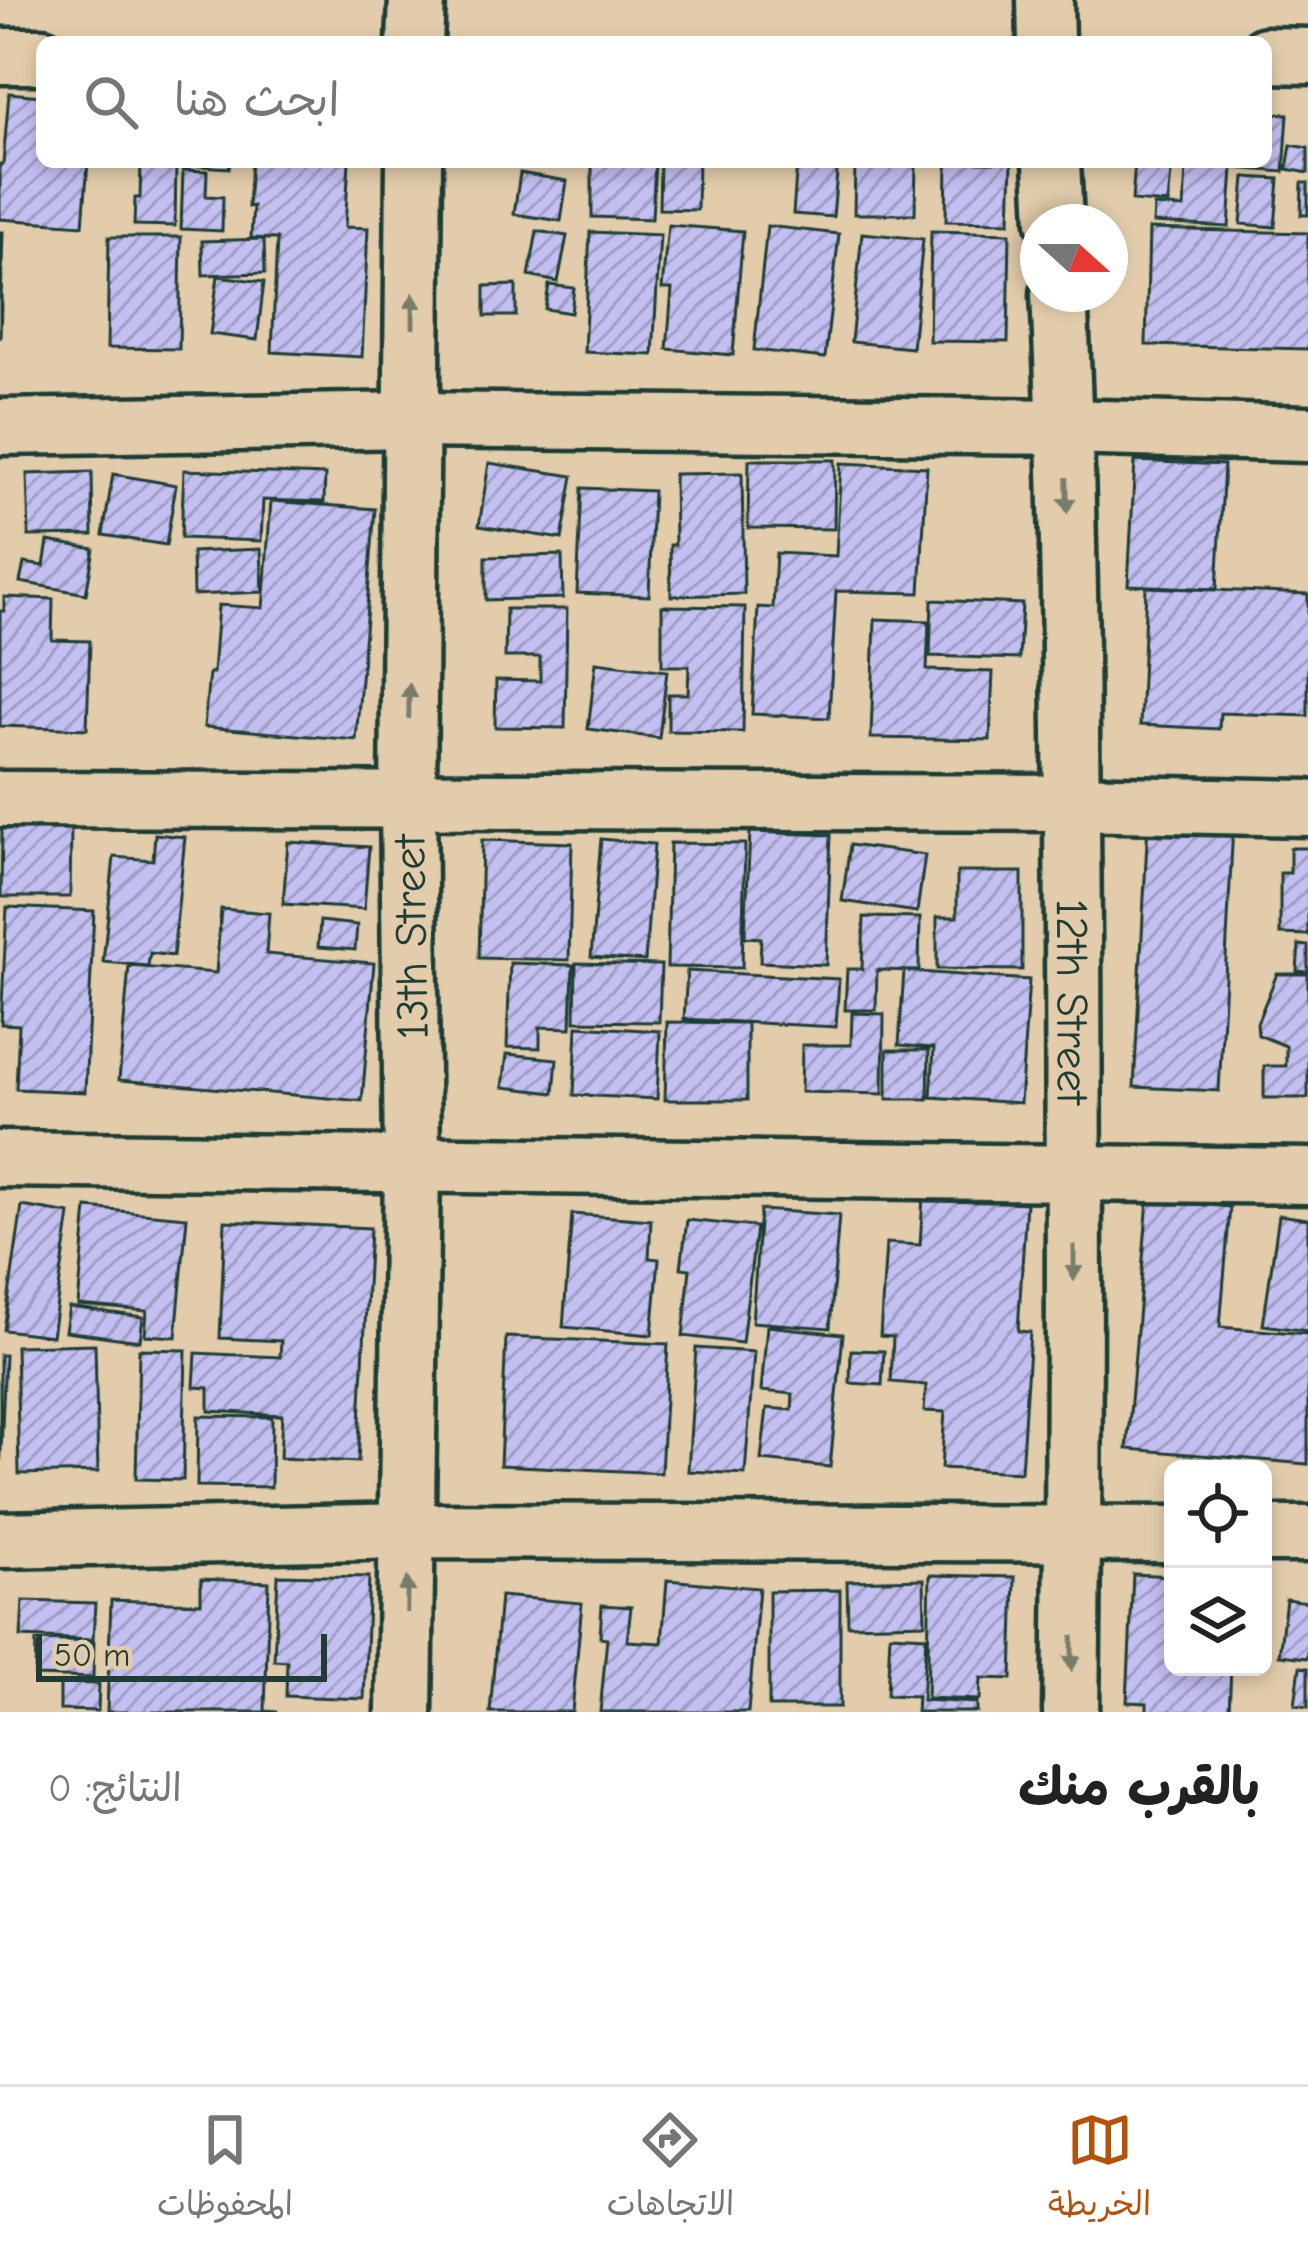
<!DOCTYPE html>
<html lang="ar">
<meta charset="utf-8">
<style>
:root{--surface:#fff;--page:#f6f6f6;--text:#222;--muted:#767676;--line:#e0e0e0;--accent:#b45309}
body{margin:0;font-family:"Comic Neue","Playpen Sans Arabic",sans-serif;background:var(--page);color:var(--text);direction:rtl}
.controls{position:absolute;right:36px;bottom:36px;display:grid;overflow:hidden;border-radius:18px;box-shadow:0 6px 18px #0003}
.controls button{width:108px;height:108px;display:grid;place-items:center;padding:0;border:0;border-bottom:3px solid var(--line);background:var(--surface);color:var(--text);font:60px sans-serif}
.compass{position:absolute;left:1020px;top:204px;width:108px;height:108px;border-radius:50%;background:var(--surface);box-shadow:0 6px 18px #0003;rotate:111deg}
.scale{position:absolute;left:36px;bottom:30px;width:291px;box-sizing:border-box;padding-left:12px;border:6px solid #1f3d34;border-top:0;font-size:33px;line-height:42px;white-space:nowrap;color:#1f3d34;-webkit-text-stroke:9px #e2ccab;paint-order:stroke}
.list{margin:0;padding:0;list-style:none}
h2{display:flex;justify-content:space-between;align-items:center;height:156px;margin:0;padding:0 48px;font-size:51px}
h2 small{font-size:39px;font-weight:400;color:var(--muted)}
.icon{flex:none;width:66px;height:66px;fill:none;stroke:currentColor;stroke-width:2;stroke-linecap:round;stroke-linejoin:round}
.map{position:relative;flex:none;width:1308px;height:1712px;overflow:hidden;direction:ltr}
.search{position:absolute;background:var(--surface);box-shadow:0 6px 18px #0003;left:36px;right:36px;top:36px;height:132px;display:flex;align-items:center;gap:30px;box-sizing:border-box;padding:0 42px;border-radius:18px;color:var(--muted);font-size:45px}
.sheet{height:372px;background:var(--surface)}
nav{display:flex;justify-content:space-around;align-items:center;box-sizing:border-box;height:168px;border-top:3px solid var(--line);background:var(--surface);font-size:33px;color:var(--muted)}
nav a{display:grid;justify-items:center;gap:6px}
nav .on{color:var(--accent)}
.map>svg:first-child{display:block}
</style>
<div class="map">
<svg width="1308" height="1712" viewBox="0 0 1308 1712">
<defs>
<pattern id="building-hatch" width="6" height="6" patternUnits="userSpaceOnUse" patternTransform="scale(3)"><rect width="6" height="6" fill="#c4bff1"/><path d="M-1 1l2-2M0 6l6-6M5 7l2-2" fill="none" stroke="#9f9cc4"/></pattern>
</defs>
<rect width="100%" height="100%" fill="#e2ccab"/>
<filter id="ink" filterUnits="userSpaceOnUse"><feTurbulence type="fractalNoise" baseFrequency=".00833" numOctaves="2"/><feDisplacementMap in="SourceGraphic" scale="24" xChannelSelector="R" yChannelSelector="G"/><feConvolveMatrix kernelMatrix="1 2 1 2 8 2 1 2 1" color-interpolation-filters="sRGB"/></filter>
<g filter="url(#ink)">
<path fill="url(#building-hatch)" stroke="#1f3d34" stroke-width="3" d="M9,93l33,3v66h46l-5,63 -83,-6v-55h3z
M1266,113l22,1 -4,58 -51,-4 1,-6h32z
M1291,145l17,3v25l-21,-4z
M141,162h35l-1,64 -41,-1 1,-27h5z
M183,162h47l-1,6 -47,-3z
M251,162h98l-4,65 23,1 -6,129 -90,-5 5,-113 -26,-1 2,-32 -5,1z
M592,162h63l-3,57 -60,-2z
M660,162h38l-1,48 -38,-1z
M797,162h41l-5,55 -40,-3z
M855,162h61l-1,52h-61z
M947,162h65l-2,60 -64,-1z
M1135,162h37l-4,42 -36,-3z
M1186,166l47,2 -4,59 -76,-4 1,-17 30,2z
M183,170l24,1 -1,25 17,1 -1,34 -41,-2z
M520,173l47,8 -6,40 -47,-7z
M1245,177l34,2 -4,48 -34,-3z
M1302,183h6v32h-7z
M668,225l75,6 -10,124 -66,-6 5,-60h-10z
M767,226l72,8 -14,124 -71,-8z
M1149,229l159,4v116l-162,-4z
M537,231l30,5 -9,46 -29,-6z
M931,231l79,2 -2,109 -79,-1z
M0,232h3l-3,107z
M590,232l70,3 -7,120 -69,-3z
M862,233l61,6 -11,109 -61,-6z
M109,237h72l-2,112 -72,-1z
M264,239l1,34 -62,2 -1,-34z
M218,276l46,6 -7,58 -47,-6z
M516,285v31h-31v-30z
M549,285l25,3 -3,25 -26,-4z
M749,460h86l-1,69 -86,-1z
M1135,461l89,4 -7,124 -89,-4z
M489,463l84,13 -11,63 -83,-13z
M841,463l86,4 -7,126 -84,-2 -7,127 -77,-4 6,-107 15,1 3,-55 60,3z
M184,470l141,5 -1,27 -61,-2 -2,41 -80,-3z
M92,472l1,63 -64,1 -2,-62z
M742,473l2,121 -73,2 -1,-51h5l-1,-71z
M113,474l63,11 -10,60 -63,-10z
M582,488l71,3 -4,105 -72,-3z
M271,501l104,8 -19,231 -152,-13 5,-54h4l5,-68 45,3z
M48,541l46,8 -8,45 -66,-12 4,-19 20,3z
M261,549l2,43 -70,3 -1,-43z
M562,555l1,43 -77,2v-43z
M1146,587l162,7v122l-88,-3 -1,16 -79,-4z
M4,597l49,2 -1,41 38,1 -3,88 -87,-3v-115h4z
M932,600l90,4 -3,55 -89,-3z
M662,606l83,1 -2,125 -75,-1v-37h20l1,-28h-27z
M506,609h61l-2,119 -70,-1 1,-47 44,1v-24h-35z
M875,619l54,2 -2,49 66,2 -3,68 -119,-2z
M596,662l71,9 -8,67 -71,-9z
M1148,822l85,4 -14,265 -85,-4z
M2,827h69l-1,70h-69z
M750,832l81,3 -5,130 -66,-3 1,-24 -16,-1z
M155,834l30,3 -12,119 -23,-3 -2,13 -45,-4 11,-105 39,3z
M601,839l53,5 -9,117 -54,-4z
M482,840l90,3 -3,117 -90,-2z
M288,842l81,5 -5,62 -81,-5z
M670,843l75,1 -3,124 -75,-1z
M850,845l75,10 -8,57 -75,-11z
M1290,848h18v87l-28,-1v-61h10z
M957,872h65v98l-85,-1v-52h20z
M7,907l87,4 -9,181 -69,-3 3,-64 -18,-1z
M221,909l48,4 -3,41 108,9 -12,138 -243,-21 10,-114 87,7z
M864,917l56,1 -1,53 -42,-1 -1,40h-31l2,-41h15z
M320,921l37,4 -2,25 -37,-3z
M1299,945l9,1v26l-11,-1z
M510,963l63,2 -2,63 -31,-1v21l-33,-1z
M576,963l85,2 -2,57 -84,-1z
M687,971l152,8 -3,48 -152,-8z
M904,971l125,9 -9,123 -89,-6 3,-49 -35,-3z
M1277,974h31v124h-44v-32h22v-20l-28,-11 -1,-12z
M852,1013l32,1 -1,80 -82,-2 1,-47h49z
M667,1022l80,1v77h-82z
M577,1026l83,5 -3,68 -83,-4z
M887,1050h42l-1,49h-41z
M507,1054l50,5 -3,34 -51,-6z
M923,1197l103,6 -8,128 12,1 -9,140 -80,-4 4,-56 -21,-1 2,-26 -35,-3 2,-45 -13,-1 6,-93 34,2z
M1148,1200l82,7 -10,120 88,7v130l-181,-15z
M22,1206l48,8 -18,122 -48,-6z
M87,1208l100,9 -11,120 -31,-2 2,-24 -69,-6z
M760,1210l79,5 -9,113 -78,-6z
M572,1214l79,6 -2,38 10,1 -7,76 -89,-8z
M1279,1215l29,4v112l-45,-6z
M687,1220l69,7 -14,116 -59,-7 7,-67 -9,-1z
M225,1221l145,7 -12,234 -78,-4 2,-43 -73,-4v-23l-15,-1 2,-34 84,4 1,-16 -61,-3z
M69,1307l74,10 -3,24 -75,-10z
M767,1326l76,8 -13,133 -69,-7 6,-52 25,2 1,-16 -32,-3z
M506,1337l162,7 -7,129 -161,-8z
M95,1344l3,128 -79,2 -3,-128z
M696,1348l58,4 -9,122 -57,-3z
M139,1349l47,1 -3,130 -47,-1z
M851,1350l33,1 -2,34 -32,-2z
M0,1355h5l-5,121z
M198,1416l74,1 -1,70 -74,-1z
M1133,1574l40,2v91h58l-2,45h-82v-9l-20,-1z
M278,1575l91,2 -5,122 -78,-3 1,-35 -13,-1z
M930,1575l85,2 -3,102 -31,-1 -1,22 -53,-2z
M201,1579l68,3 -4,129 12,1h-170l4,-112 90,3z
M924,1579l1,44 -77,2 -1,-44z
M667,1580l92,8 -11,124h-148l7,-74 -7,-1 2,-32 29,2 -4,34 35,2z
M840,1590v117h-71v-116z
M500,1596l82,7 -10,109h-82z
M1286,1599l22,3v56l-29,-3z
M23,1601l72,2 -2,37 -72,-3z
M890,1634l36,2 -4,64 55,3v9h-61l1,-16 -30,-1z
M36,1640l58,2 -1,36 -58,-2z
M1300,1667l8,1v39l-13,-2z
M60,1683l39,1 -1,27 -38,-1z"/>
<g fill="none" stroke-linecap="round" stroke-linejoin="round">
<g stroke="#1f3d34" stroke-width="63">
<g id="minor">
<path d="M1045,0l1,42"/>
<path d="M415,42l2,-42"/>
<path d="M1266,55l42,1"/>
<path d="M0,56h42"/>
<path d="M1052,162l3,60"/>
<path id="s1" d="M1059,294c11,212 12,424 14,636 1,261 2,521 -2,782"/>
<path d="M0,427l413,-7 653,7 242,7"/>
<path d="M0,799l1072,4 236,5"/>
<path d="M0,1159l1308,17"/>
<path d="M1263,1534h45"/>
<path d="M0,1540l409,-9 764,3"/>
<path d="M404,1712l8,-546 -4,-367 6,-637"/>
</g>
</g>
<use href="#minor" stroke="#e2ccab" stroke-width="54"/>
</g>
<defs><path id="oneway-solid" d="M-6-.8H1V-3.2L6.5 0L1 3.2V.8H-6Z" transform="scale(3)"/></defs>
<g fill="#777d6a">
<use href="#oneway-solid" transform="translate(413 311) rotate(-90)"/>
<use href="#oneway-solid" transform="translate(1067 495) rotate(89)"/>
<use href="#oneway-solid" transform="translate(409 701) rotate(-89)"/>
<use href="#oneway-solid" transform="translate(1074 1263) rotate(90)"/>
<use href="#oneway-solid" transform="translate(407 1595) rotate(-89)"/>
<use href="#oneway-solid" transform="translate(1072 1653) rotate(91)"/>
</g>
</g>
<g text-anchor="middle" stroke-width="9" stroke-linejoin="round" paint-order="stroke">
<g font-size="45" fill="#1f3d34" stroke="#e2ccab">
<text transform="translate(410 937) rotate(-91)" y="16">13th Street</text>
<text dy="16" stroke="none"><textPath href="#s1" startOffset="708">12th Street</textPath></text>
</g>
</g>
</svg>
<div class="controls">
<button><svg class="icon" aria-label="locate" viewBox="0 0 24 24"><circle cx="12" cy="12" r="6"/><path d="M12 2v4M12 18v4M2 12h4M18 12h4"/></svg></button>
<button><svg class="icon" aria-label="layers" viewBox="0 0 24 24"><path d="M12 4l9 5-9 5-9-5zM3 14l9 5 9-5"/></svg></button>
</div>
<svg class="compass" viewBox="-18 -18 36 36"><path d="M0-13l5 13h-10z" fill="#e53935"/><path d="M0 13l5-13h-10z" fill="#767676"/></svg>
<div class="scale">50 m</div>
<div class="search"><svg class="icon" aria-label="search" viewBox="0 0 24 24"><circle cx="10" cy="10" r="6"/><path d="M15 15l6 6"/></svg>ابحث هنا</div>
</div>
<section class="sheet">
<h2>بالقرب منك<small>النتائج: 0</small></h2>
<ul class="list">
</ul>
</section>
<nav>
<a class="on"><svg class="icon" aria-label="map" viewBox="0 0 24 24"><path d="M3 6l6-2 6 2 6-2v14l-6 2-6-2-6 2zM9 4v14M15 6v14"/></svg>الخريطة</a>
<a><svg class="icon" aria-label="directions" viewBox="0 0 24 24"><path d="M12 3l9 9-9 9-9-9zM9 14v-3h6M13 9l2 2-2 2"/></svg>الاتجاهات</a>
<a><svg class="icon" aria-label="saved" viewBox="0 0 24 24"><path d="M7 4h10v16l-5-4-5 4z"/></svg>المحفوظات</a>
</nav>
